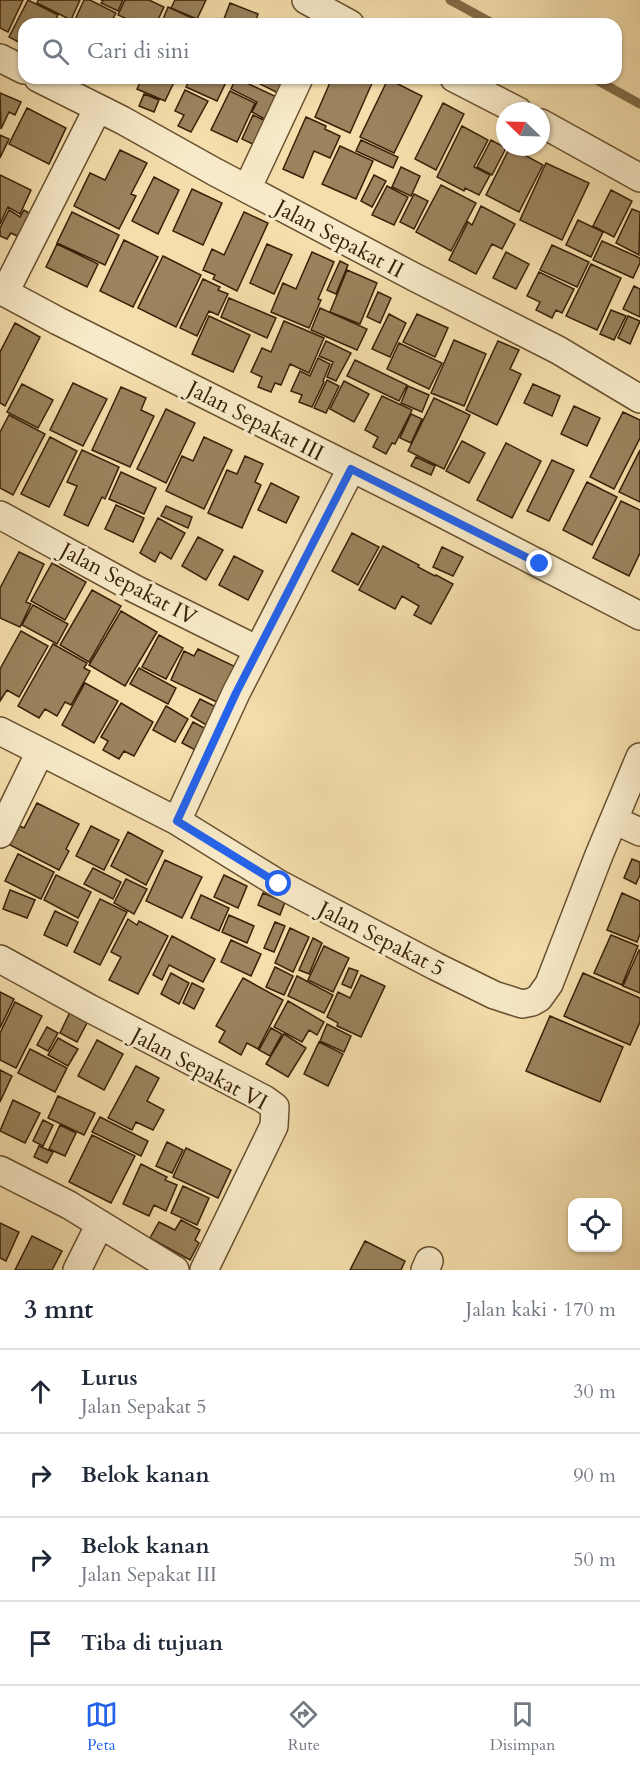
<!DOCTYPE html>
<html lang="id">
<meta charset="utf-8">
<style>
:root{--surface:#fff;--page:#f6f6f7;--text:#1f2937;--muted:#747a83;--line:#e0e1e3;--accent:#2563eb}
body{margin:0;font-family:Cardo,serif;background:var(--page);color:var(--text)}
.controls{position:absolute;right:18px;bottom:18px;display:grid;overflow:hidden;border-radius:12px;box-shadow:0 2px 4px #0004}
.controls button{width:54px;height:54px;display:grid;place-items:center;padding:0;border:0;border-bottom:2px solid var(--line);background:var(--surface);color:var(--text);font:30px sans-serif}
.compass{position:absolute;left:496px;top:102px;width:54px;height:54px;border-radius:50%;background:var(--surface);box-shadow:0 2px 4px #0004;rotate:293deg}
.stop{position:absolute;width:18px;height:18px;margin:-14px;border:4px solid #2563eb;border-radius:50%;background:#fff}
.stop.end{background:#2563eb;border-color:#fff;box-shadow:0 2px 6px #0008}
.list{margin:0;padding:0;list-style:none}
h2{display:flex;justify-content:space-between;align-items:center;height:78px;margin:0;padding:0 24px;font-size:26px}
h2 small{font-size:20px;font-weight:400;color:var(--muted)}
.list li{display:grid;grid-template-columns:39px 1fr auto;gap:18px;align-items:center;box-sizing:border-box;height:84px;padding:0 24px;border-top:2px solid var(--line)}
.list b{display:block;font-size:22px;white-space:nowrap}
.list p{margin:0;font-size:20px;white-space:nowrap;color:var(--muted)}
.list em{font-size:20px;font-style:normal;color:var(--muted)}
.icon{flex:none;width:33px;height:33px;fill:none;stroke:currentColor;stroke-width:2;stroke-linecap:round;stroke-linejoin:round}
.map{position:relative;flex:none;width:640px;height:1270px;overflow:hidden}
.search{position:absolute;background:var(--surface);box-shadow:0 2px 4px #0004;left:18px;right:18px;top:18px;height:66px;display:flex;align-items:center;gap:15px;box-sizing:border-box;padding:0 21px;border-radius:18px;color:var(--muted);font-size:22px}
.sheet{height:414px;background:var(--surface)}
nav{display:flex;justify-content:space-around;align-items:center;box-sizing:border-box;height:84px;border-top:2px solid var(--line);background:var(--surface);font-size:16px;color:var(--muted)}
nav a{display:grid;justify-items:center;gap:3px}
nav .on{color:var(--accent)}
.map>svg:first-child{display:block}
</style>
<div class="map">
<svg width="640" height="1270" viewBox="0 0 640 1270">
<rect width="100%" height="100%" fill="#f4deab"/>
<filter id="stains"><feTurbulence type="fractalNoise" baseFrequency=".00333" numOctaves="4"/><feColorMatrix values="0 0 0 0 .2 0 0 0 0 .09 0 0 0 0 .02 0 0 0 .5 -.17"/></filter>
<radialGradient id="worn" r=".72"><stop offset=".6" stop-color="#630" stop-opacity="0"/><stop offset="1" stop-color="#630" stop-opacity=".3"/></radialGradient>
<g fill="none" stroke-linecap="round" stroke-linejoin="round">
<path stroke="#836c49" stroke-width="9" d="M450,0l44,24
M593,78l47,26"/>
</g>
<path fill="#9a835d" stroke="#392108" stroke-width="1.5" d="M0,0h23l-15,32 -8,-4z
M28,0l30,15 -5,9h-29v21l-15,-8z
M38,0h42l-9,20 -34,-17z
M84,0h6l26,13 -6,11h-37z
M101,0h22l-5,11 -17,-8 2,-2z
M125,0h24l15,7 -8,17h-18l-20,-9z
M175,0h31l-9,19 -26,-11z
M230,3l28,11 -3,10h-33z
M168,7l37,17h-44z
M142,78h34l-11,23 -28,-12z
M190,78h38l-11,23 -31,-14z
M236,78l45,21 -11,23 -18,-10 5,-10 -26,-13z
M248,78h43l-9,17z
M332,78h34l7,3 -23,52 -35,-16z
M388,79l34,17 -28,57 -34,-16z
M185,90l23,11 -17,31 -13,-6 6,-11 -9,-4z
M230,91l25,12 -18,39 -26,-12z
M0,93l21,9 -6,13 -6,-3 -8,17z
M144,94l15,6 -5,12 -15,-6z
M443,103l21,11 -28,56 -21,-11z
M27,108l39,20 -17,36 -40,-20z
M253,115l17,8 -11,24 -17,-8z
M306,117l20,9 -1,3 15,7 -10,22 -16,-7 -11,27 -20,-9z
M462,126l26,14 -14,27 16,8 -11,20 -14,-7 -1,3 -27,-14z
M0,135l9,4 -9,19z
M361,140l37,17 -5,11 -37,-17z
M491,140l15,8 -14,27 -15,-8z
M340,146l33,15 -17,38 -34,-15z
M510,147l33,18 -24,47 -33,-17z
M120,150l27,13 -16,31 5,2 -17,33 -45,-23 16,-33 15,7z
M546,163l43,20 -27,57 -42,-20z
M401,167l19,9 -9,20 -19,-9z
M0,175l31,15 -11,24 -12,-7 -8,17z
M374,175l12,6 -14,26 -11,-6z
M154,177l25,13 -21,44 -26,-13z
M441,185l35,18 -25,48 -35,-19z
M387,186l21,11 -14,28 -22,-10z
M192,189l30,14 -19,42 -30,-14z
M611,190l21,11 -18,36 -21,-11z
M414,194l14,7 -14,28 -14,-7z
M481,206l34,18 -13,25 -10,-5 -16,30 -27,-14 19,-38 4,3z
M632,209l8,3 -1,43 -23,-12z
M9,210l11,7 4,-7 10,6 -11,23 -12,-6 -4,6 -7,-3v-8z
M72,212l47,23 -14,30 -48,-22z
M244,212l24,11 -31,68 -24,-12 2,-4 -12,-5 9,-21 12,6z
M578,220l25,12 -12,25 -25,-12z
M124,240l34,17 -25,50 -33,-16z
M602,241l38,17v5l-7,15 -40,-18z
M57,244l41,20 -11,23 -41,-20z
M267,244l25,11 -18,39 -24,-11z
M552,245l37,17 -12,25 -37,-17z
M312,252l22,10 -16,37 3,1 -12,28 -38,-16 12,-29 13,6z
M506,252l23,12 -13,25 -23,-11z
M163,256l38,19 -25,52 -38,-19z
M340,261l8,4 -12,29 -9,-4z
M591,264l30,14 -24,52 -31,-14z
M347,270l30,13 -17,41 -30,-12z
M539,272l35,17 -12,24 -6,-3 -4,8 -16,-8 4,-8 -13,-6z
M203,279l17,8 -2,3 10,4 -10,21 -9,-4 -12,25 -17,-8z
M634,286l6,3v28l-17,-8z
M378,292l13,6 -11,25 -13,-6z
M229,298l47,20 -9,20 -46,-21z
M320,308l47,21 -10,21 -46,-20z
M611,310l15,6 -12,24 -14,-6z
M389,314l17,9 -16,34 -18,-8z
M417,314l31,14 -13,29 -32,-15z
M209,316l41,19 -17,37 -41,-18z
M628,316l12,5 -10,23 -12,-6z
M284,321l40,17 -15,35 -19,-9 -9,21 -6,-2 -4,9 -13,-5 4,-10 -11,-5 11,-24 9,4z
M15,323l25,14 -35,69 -5,-3v-51z
M454,340l32,14 -22,52 -33,-13z
M326,341l25,12 -15,28 -9,-4 6,-15 -14,-6z
M498,341l21,9 -9,19 11,5 -24,51 -31,-15z
M399,343l43,20 -13,26 -42,-20z
M318,358l12,6 -7,17 1,1 -12,25 -13,-5 3,-7 -11,-4 9,-20 10,5z
M355,360l52,25 -8,16 -52,-25z
M327,380l12,6 -13,27 -12,-5z
M344,381l25,13 -15,28 -24,-13z
M73,383l34,16 -24,47 -33,-16z
M22,384l31,16 -15,28 -31,-16z
M533,384l27,12 -8,20 -28,-13z
M408,386l21,9 -7,17 -21,-9z
M121,387l25,11 -5,12 13,6 -24,51 -38,-17z
M382,396l30,14 -17,34 -3,-1 -6,11 -13,-7 5,-10 -13,-7z
M434,398l36,17 -26,54 -36,-18z
M574,406l26,12 -13,28 -26,-12z
M166,409l29,14 -29,60 -29,-14z
M623,412l17,8v18l-26,51 -24,-12z
M411,414l11,5 -11,24 -11,-5z
M9,415l36,19 -32,61 -13,-7v-56z
M50,437l27,14 -28,56 -28,-13z
M204,437l28,13 -28,59 -38,-18 16,-35 11,5z
M462,441l23,12 -16,30 -23,-12z
M506,443l35,18 -29,57 -35,-18z
M82,450l37,17 -14,32 -3,-2 -14,29 -24,-11 13,-29 -10,-4z
M640,450v52l-21,-10z
M245,456l18,8 -8,18 6,3 -19,43 -34,-15 19,-43 10,4z
M416,457l19,9 -4,9 -20,-9z
M552,460l22,10 -25,51 -22,-10z
M121,472l35,16 -12,26 -35,-15z
M587,482l30,15 -25,48 -29,-15z
M271,483l28,14 -13,26 -28,-13z
M621,501l19,9v43l-11,23 -36,-18z
M116,505l28,13 -11,24 -28,-13z
M166,506l26,11 -4,11 -27,-12z
M158,518l27,15 -14,26 -11,-7 -5,10 -15,-9z
M352,533l27,14 -21,38 -26,-14z
M198,537l25,13 -17,30 -24,-14z
M383,546l36,19 -1,2 17,9 1,-1 17,9 -22,40 -17,-9 5,-9 -17,-10 -7,13 -36,-19z
M442,547l21,10 -10,19 -20,-9z
M19,552l25,12 -18,38 5,2 -11,23 -20,-9v-30z
M234,556l29,15 -15,29 -29,-15z
M52,563l34,19 -21,38 -34,-19z
M92,590l29,16 -32,56 -29,-17z
M33,605l35,19 -11,20 -35,-19z
M121,611l36,21 -32,54 -36,-21z
M21,631l27,15 -29,51 -12,-7 -7,11v-32z
M159,635l24,13 -17,31 -24,-12z
M53,644l34,19 -3,5 6,3 -19,34 -6,-3 -8,14 -12,-7 -6,9 -21,-12z
M198,649l40,19 -17,36 -50,-24 13,-29 10,5z
M139,668l37,20 -8,16 -38,-20z
M85,683l33,18 -24,42 -32,-18z
M200,699l18,9 -10,18 -17,-10z
M121,703l32,19 -19,34 -10,-5 -5,8 -16,-9 5,-9 -7,-4z
M166,706l22,13 -13,23 -22,-12z
M193,722l15,8 -11,21 -15,-8z
M37,803l42,21 -13,25 3,2 -10,19 -49,-25 10,-19 4,2z
M91,826l28,14 -15,30 -28,-14z
M128,832l35,19 -17,34 -35,-19z
M18,854l36,18 -13,27 -36,-18z
M632,859l8,3v13l-4,9 -12,-6z
M165,860l37,17 -20,41 -36,-17z
M93,868l28,14 -8,17 -29,-15z
M56,875l35,17 -13,26 -34,-18z
M224,875l23,11 -9,22 -24,-11z
M126,879l21,10 -13,25 -20,-11z
M10,890l25,10 -8,18 -24,-9z
M263,893l22,9 -5,13 -22,-10z
M622,893l18,8v33l-3,8 -30,-12z
M201,895l28,13 -10,23 -28,-13z
M100,899l27,13 -27,53 -26,-13z
M55,911l23,11 -11,24 -23,-11z
M229,915l25,11 -7,17 -25,-11z
M128,919l9,6 2,-4 29,15 -30,58 -29,-14 12,-23 -10,-5z
M275,922l10,4 -11,26 -10,-4z
M290,928l19,9 -16,35 -18,-9z
M611,935l27,11 -16,39 -28,-12z
M172,936l43,23 -12,23 -34,-17 -7,15 -9,-5z
M313,938l9,5 -13,31 -10,-4z
M231,940l30,14 -10,22 -30,-14z
M324,946l25,12 -16,34 -25,-12z
M639,950l1,1v42l-17,-7z
M275,967l18,9 -9,19 -18,-8z
M349,968l9,3 -7,17 -9,-4z
M171,973l18,10 -10,21 -18,-10z
M583,973l57,25v24l-10,23 -66,-29z
M361,975l24,11 -24,51 -24,-11 1,-3 -11,-6 11,-25 12,6z
M297,976l36,19 -9,18 -36,-17z
M243,978l40,22 -25,49 -11,-6 -6,12 -22,-13 6,-11 -9,-5z
M192,983l12,6 -10,20 -11,-6z
M0,992l14,7 -14,29z
M288,1001l36,21 -7,13 -8,-5 -7,12 -28,-15z
M15,1002l27,14 -26,52 -16,-8v-27z
M70,1012l18,9 -11,21 -17,-9z
M550,1016l73,31 -23,55 -74,-31z
M327,1024l24,12 -7,16 -24,-11z
M47,1027l11,6 -10,18 -11,-6z
M271,1028l11,6 -12,22 -11,-6z
M284,1034l22,14 -18,29 -22,-13z
M58,1038l20,11 -10,17 -20,-11z
M97,1040l26,14 -19,36 -26,-14z
M319,1042l24,12 -15,32 -24,-12z
M30,1049l37,19 -12,24 -37,-19z
M136,1066l23,12 -12,23 17,9 -11,20 -17,-8 -4,8 -24,-12z
M0,1070l12,6 -12,26z
M58,1096l37,17 -11,22 -36,-17z
M13,1100l27,13 -15,30 -25,-12z
M100,1117l48,24 -7,15 -49,-24z
M43,1120l10,5 -10,21 -10,-5z
M60,1125l16,8 -11,23 -16,-7z
M92,1135l43,21 -24,47 -42,-21z
M167,1142l16,8 -11,23 -16,-7z
M39,1146l14,6 -6,11 -13,-6z
M186,1148l45,22 -13,28 -45,-21z
M141,1164l26,13 -2,3 12,5 -11,26 -12,-6 -5,11 -26,-12z
M183,1186l26,12 -12,27 -26,-12z
M181,1220l19,10 -5,10 4,3 -9,17 -40,-22 9,-16 16,8z
M0,1223l19,9 -13,29 -6,-3z
M32,1236l30,15 -10,19h-37z
M365,1241l40,20 -4,9h-51z"/>
<g fill="none" stroke-linecap="round" stroke-linejoin="round">
<g stroke="#685031" stroke-width="30">
<path id="minor" d="M306,0l44,24
M0,58l24,12
M38,78l84,42 93,52 201,106 142,72 82,49
M454,78l64,33
M541,123l99,55
M247,189l52,-111
M0,290l58,31 360,180 222,115
M5,292l93,-184
M0,515l135,74 123,61
M0,731l177,90 102,63 156,82 59,29 28,9 10,-2 7,-4 10,-14 50,-129 41,-98
M614,820l26,12
M177,821l59,-128 115,-224
M0,834l40,-82
M0,959l89,49 175,91 11,8 -1,19 -70,144
M0,1170l69,35 106,65
M77,1270l23,-46
M425,1270l4,-9"/>
</g>
<use href="#minor" stroke="#f8eac8" stroke-width="27"/>
</g>
<g fill="none" stroke-linecap="round" stroke-linejoin="round">
<path stroke="#2563eb" stroke-width="8" d="M279,884l-102,-63 59,-128 115,-224 189,95"/>
</g>
<g text-anchor="middle" stroke-width="6" stroke-linejoin="round" paint-order="stroke">
<g font-size="22" fill="#392108" stroke="#f8eac8">
<text transform="translate(340 238) rotate(28)" y="8">Jalan Sepakat II</text>
<text transform="translate(256 420) rotate(27)" y="8">Jalan Sepakat III</text>
<text transform="translate(129 583) rotate(28)" y="8">Jalan Sepakat IV</text>
<text transform="translate(382 938) rotate(27)" y="8">Jalan Sepakat 5</text>
<text transform="translate(200 1068) rotate(28)" y="8">Jalan Sepakat VI</text>
</g>
</g>
<rect width="100%" height="100%" filter="url(#stains)"/>
<rect width="100%" height="100%" fill="url(#worn)"/>
</svg>
<div class="controls">
<button><svg class="icon" aria-label="locate" viewBox="0 0 24 24"><circle cx="12" cy="12" r="6"/><path d="M12 2v4M12 18v4M2 12h4M18 12h4"/></svg></button>
</div>
<svg class="compass" viewBox="-18 -18 36 36"><path d="M0-13l5 13h-10z" fill="#e53935"/><path d="M0 13l5-13h-10z" fill="#747a83"/></svg>
<div class="stop" style="left:279px;top:884px"></div>
<div class="stop end" style="left:540px;top:564px"></div>
<div class="search"><svg class="icon" aria-label="search" viewBox="0 0 24 24"><circle cx="10" cy="10" r="6"/><path d="M15 15l6 6"/></svg>Cari di sini</div>
</div>
<section class="sheet">
<h2>3 mnt<small>Jalan kaki · 170 m</small></h2>
<ul class="list">
<li><svg class="icon" aria-label="ahead" viewBox="0 0 24 24"><path d="M12 20V5M6 11l6-6 6 6"/></svg><div><b>Lurus</b><p>Jalan Sepakat 5</p></div><em>30 m</em></li>
<li><svg class="icon" aria-label="right" viewBox="0 0 24 24"><path d="M7 20v-9h11M14 6l5 5-5 5"/></svg><div><b>Belok kanan</b></div><em>90 m</em></li>
<li><svg class="icon" aria-label="right" viewBox="0 0 24 24"><path d="M7 20v-9h11M14 6l5 5-5 5"/></svg><div><b>Belok kanan</b><p>Jalan Sepakat III</p></div><em>50 m</em></li>
<li><svg class="icon" aria-label="arrive" viewBox="0 0 24 24"><path d="M6 21V4h12l-3 4 3 4H6"/></svg><div><b>Tiba di tujuan</b></div></li>
</ul>
</section>
<nav>
<a class="on"><svg class="icon" aria-label="map" viewBox="0 0 24 24"><path d="M3 6l6-2 6 2 6-2v14l-6 2-6-2-6 2zM9 4v14M15 6v14"/></svg>Peta</a>
<a><svg class="icon" aria-label="directions" viewBox="0 0 24 24"><path d="M12 3l9 9-9 9-9-9zM9 14v-3h6M13 9l2 2-2 2"/></svg>Rute</a>
<a><svg class="icon" aria-label="saved" viewBox="0 0 24 24"><path d="M7 4h10v16l-5-4-5 4z"/></svg>Disimpan</a>
</nav>
